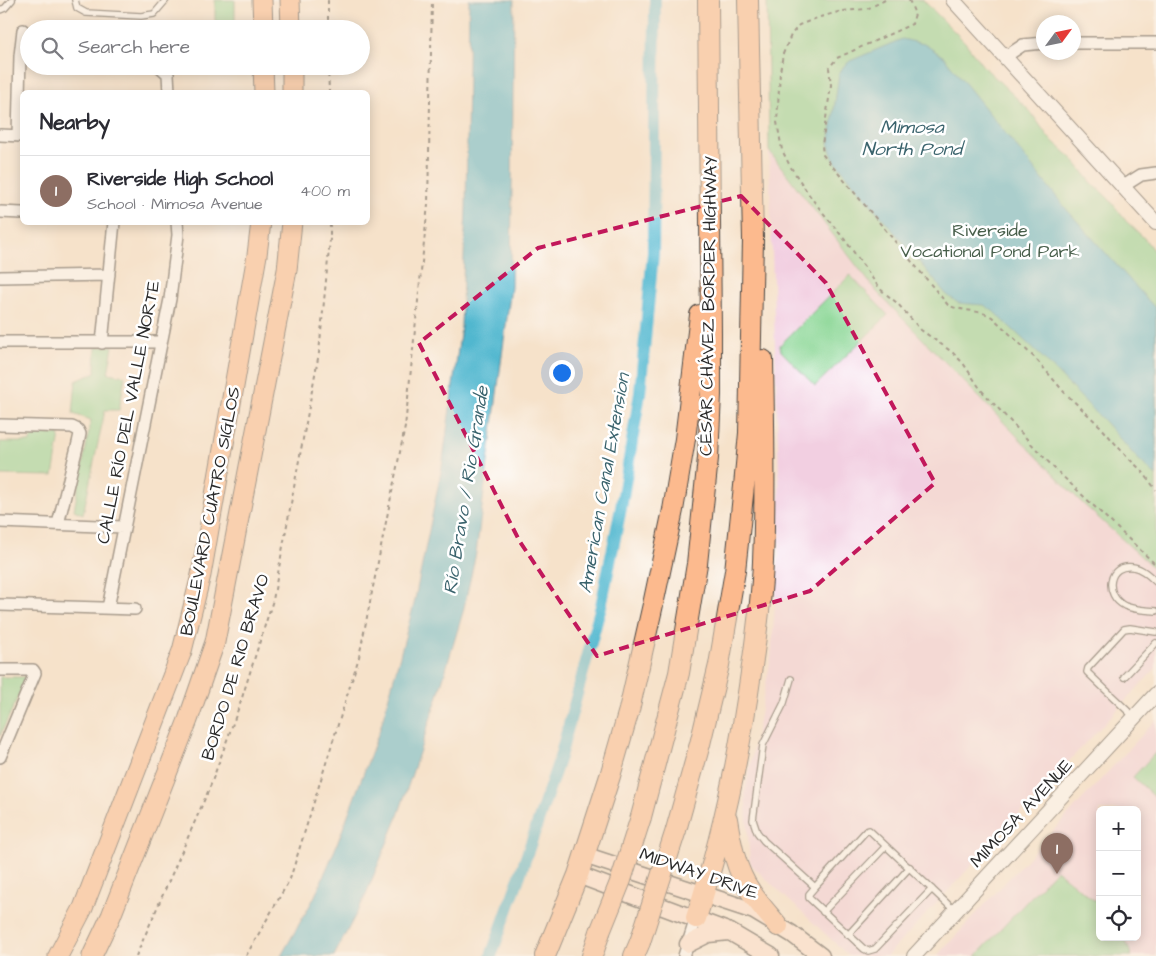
<!DOCTYPE html>
<meta charset="utf-8">
<style>
:root{--surface:#fff;--page:#f7f7f7;--text:#2b2b33;--muted:#7c7c81;--line:#e1e1e2;--accent:#0b8043}
body{margin:0;font-family:"Architects Daughter",sans-serif;background:var(--page);color:var(--text)}
.controls{position:absolute;right:15px;bottom:15px;display:grid;overflow:hidden;border-radius:8px;box-shadow:0 2px 12px #0003}
.controls button{width:45px;height:45px;display:grid;place-items:center;padding:0;border:0;border-bottom:1px solid var(--line);background:var(--surface);color:var(--text);font:25px sans-serif}
.compass{position:absolute;left:1036px;top:15px;width:45px;height:45px;border-radius:50%;background:var(--surface);box-shadow:0 2px 12px #0003;rotate:57deg}
.you{position:absolute;left:561px;top:372px;width:18px;height:18px;margin:-12px;border:4px solid #fff;border-radius:50%;background:#1a73e8;box-shadow:0 0 0 8px #1a73e833}
.badge{display:grid;place-items:center;width:32px;height:32px;border-radius:50%;background:var(--accent);color:#fff;font-size:16px;font-weight:700}
.pin{position:absolute;translate:-50% -41px;filter:drop-shadow(0 1px 2px #0008)}
.pin::after{content:'';position:absolute;top:26px;width:18px;height:15px;background:inherit;clip-path:polygon(0 0,100% 0,50% 100%)}
.list{margin:0;padding:0;list-style:none}
h2{display:flex;justify-content:space-between;align-items:center;height:65px;margin:0;padding:0 20px;font-size:21px}
h2 small{font-size:16px;font-weight:400;color:var(--muted)}
.list li{display:grid;grid-template-columns:32px 1fr auto;gap:15px;align-items:center;box-sizing:border-box;height:70px;padding:0 20px;border-top:1px solid var(--line)}
.list b{display:block;font-size:19px;white-space:nowrap}
.list p{margin:0;font-size:16px;white-space:nowrap;color:var(--muted)}
.list em{font-size:16px;font-style:normal;color:var(--muted)}
.icon{flex:none;width:28px;height:28px;fill:none;stroke:currentColor;stroke-width:2;stroke-linecap:round;stroke-linejoin:round}
.map{position:relative;flex:none;width:1156px;height:956px;overflow:hidden}
.search{position:absolute;background:var(--surface);box-shadow:0 2px 12px #0003;left:20px;top:20px;width:350px;height:55px;display:flex;align-items:center;gap:12px;box-sizing:border-box;padding:0 18px;border-radius:28px;color:var(--muted);font-size:19px}
.panel{position:absolute;background:var(--surface);box-shadow:0 2px 12px #0003;left:20px;top:90px;width:350px;height:135px;border-radius:8px}
.map>svg:first-child{display:block}
</style>
<div class="map">
<svg width="1156" height="956" viewBox="0 0 1156 956">
<rect width="100%" height="100%" fill="#fff"/>
<filter id="ink" filterUnits="userSpaceOnUse"><feTurbulence type="fractalNoise" baseFrequency=".02" numOctaves="2"/><feDisplacementMap in="SourceGraphic" scale="10" xChannelSelector="R" yChannelSelector="G"/><feConvolveMatrix kernelMatrix="1 2 1 2 8 2 1 2 1" color-interpolation-filters="sRGB"/></filter>
<filter id="wash" filterUnits="userSpaceOnUse"><feTurbulence type="fractalNoise" baseFrequency=".0096" numOctaves="4" result="noise"/><feDisplacementMap in="SourceGraphic" scale="20" xChannelSelector="R" yChannelSelector="G"/><feGaussianBlur stdDeviation="1.12" result="paint"/><feColorMatrix in="noise" values="0 0 0 0 0 0 0 0 0 0 0 0 0 0 0 0 0 1.4 0 .05"/><feComposite in="paint" operator="in"/></filter>
<g filter="url(#wash)">
<rect width="100%" height="100%" fill="#f6e2ca"/>
<path fill="#f2cfe1" fill-rule="evenodd" d="M769,151l107,140 204,210 76,69v98l-269,288h-38l-99,-92 -5,-72 26,-134 8,-105 1,-44z
M1156,720v236h-219zM1100,810h37v127h-37z"/>
<path fill="#88d593" stroke="#5a805f" d="M215,0h20v25l-20,-4z
M767,0h156l42,42 17,23 48,46 19,27 24,21 18,23 18,17 17,22 18,17 12,16v316l-76,-69 -204,-210 -107,-140z
M850,275l38,40 -73,71 -34,-35 -1,-6z
M113,346l-5,27 17,3 -6,34h-14l-22,104 -9,-4 17,-90 -18,-6 3,-33 19,-8 1,-26z
M33,432l27,3 -7,41 -53,-1v-33h30z
M0,677h27l-27,59z
M1156,752v46l-23,-21z
M1056,870l44,35v32h24l8,19h-156z"/>
<path fill="#51b7cf" stroke="#3e717d" d="M469,0h45l-3,287 -35,266 -13,59 -26,87 -40,120 -33,80 -30,57h-53l33,-58 22,-51 44,-118 34,-125 28,-137 19,-140 5,-119z
M902,39l22,5 20,13 124,154 88,98v167l-20,-19 -31,-35 -64,-66 -48,-45 -9,-6 -26,-2 -12,-9 -112,-134 -5,-14 10,-72 4,-7 7,-6z"/>
<g fill="none" stroke-linecap="round" stroke-linejoin="round">
<path stroke="#51b7cf" stroke-width="12" d="M491,956l29,-81 40,-118 41,-151 20,-98 19,-115 13,-140 2,-253"/>
</g>
</g>
<g filter="url(#ink)">
<g fill="none" stroke-linecap="round" stroke-linejoin="round">
<g stroke="#494643" stroke-width="8">
<path id="service" d="M75,0l2,8 9,5 55,3 13,-2 12,-14
M0,10l5,-2 7,-8
M1156,582c-6,-6 -14,-14 -23,-15 -25,-4 -30,28 -8,39 9,4 21,4 31,5
M1124,677l32,-34
M791,679l-7,24 -21,42 -10,75 4,12 7,9 51,46 51,-56 3,-1 86,81
M1134,717l-47,-45 1,-4 36,-39 6,-1 26,4
M815,887l-6,7v4l55,51 4,2 7,-2 57,-60
M823,912l63,-66
M848,935l62,-68"/>
</g>
<g stroke="#494643" stroke-width="14">
<path id="minor" d="M1074,43h82
M1005,57l18,-12 21,-2
M90,66h23
M159,66l9,8 1,18
M0,135l22,1
M18,136l2,-80 3,-26
M1122,187l19,-12 15,-2
M0,212l22,1
M0,277l109,-2
M0,342h161
M102,343l12,-121
M0,425l72,2 6,3 2,4 -2,9 -20,81
M0,522l123,5
M0,605l135,4
M108,608l62,-309 8,-64 -1,-13
M0,670h33l2,3 -35,84
M684,956l12,-38"/>
</g>
<g stroke="#494643" stroke-width="16">
<path id="tertiary" d="M953,0l203,223
M914,956l242,-262"/>
</g>
<g stroke="#494643" stroke-width="19">
<path id="secondary" d="M584,855l170,56 38,23 29,22
M578,875l152,57 41,24
M688,944l20,-10 21,-2"/>
</g>
<g stroke="#494643" stroke-width="21">
<path id="trunk" d="M262,0l1,29
M290,0l1,29
M263,66l1,26
M292,66v26
M58,956l25,-48 99,-257 19,-76 56,-320 4,-33
M92,956l19,-40 77,-196 27,-78 72,-372 5,-48"/>
</g>
<g stroke="#494643" stroke-width="22">
<path id="motorway" d="M641,817l38,-144 18,-109 11,-106 3,-63v-63l-3,-332
M727,819c4,25 9,52 24,73 8,12 18,23 27,34
M676,830l24,-86 19,-79 16,-94 9,-85 5,-53 4,-193 -5,-240
M696,918c27,-82 44,-166 56,-252 5,-35 10,-70 11,-105 3,-67 1,-134 0,-201
M545,956l33,-81 32,-99 19,-66 25,-110 19,-90 12,-71 15,-124
M592,956l8,-24
M634,956l6,-14"/>
</g>
<path stroke="#494643" stroke-width="2" stroke-dasharray="4 4" stroke-linecap="butt" d="M328,0v29
M885,0l-18,9 -25,2 -22,6 -21,8 -8,10 -8,19 -3,18 -3,50 5,28 8,16 22,33 33,41 35,49 17,14 24,27 31,22 11,11 18,27 74,79 101,96
M909,0l6,14 -3,10 -75,34 -8,10 2,17 -9,60 1,10 125,150c14,7 31,4 44,12l44,42 28,33 36,34 26,30 17,16 13,18
M328,66l1,26
M136,956l74,-169 30,-83 33,-104 46,-247 11,-114v-17
M246,956l44,-77 69,-222 46,-230 23,-223 4,-204"/>
<use href="#service" stroke="#fff" stroke-width="5.5"/>
<use href="#minor" stroke="#fff" stroke-width="11"/>
<use href="#tertiary" stroke="#fff" stroke-width="14"/>
<use href="#secondary" stroke="#fee3d2" stroke-width="16"/>
<use href="#trunk" stroke="#fcba8e" stroke-width="19"/>
<use href="#motorway" stroke="#fcba8e" stroke-width="20"/>
<g stroke="#494643" stroke-width="22" stroke-linecap="butt">
<path id="motorway-bridge" d="M600,932l21,-52 20,-63
M640,942l36,-112"/>
</g>
<use href="#motorway-bridge" stroke="#fcba8e" stroke-width="20"/>
</g>
</g>
<path d="M0 0H1156V956H0ZM741,196l85,87 109,200 -125,108 -213,65 -77,-114 -101,-199 119,-95z" fill="#f6e2ca" fill-opacity=".55" fill-rule="evenodd"/>
<path fill="none" stroke="#c2185b" stroke-width="4" stroke-dasharray="10 6" stroke-linejoin="round" d="M741,196l85,87 109,200 -125,108 -213,65 -77,-114 -101,-199 119,-95z"/>
<g text-anchor="middle" stroke-width="5" stroke-linejoin="round" paint-order="stroke">
<g font-size="18" fill="#475e4a" stroke="#fff">
<text x="990" y="236">Riverside<tspan x="990" dy="21">Vocational Pond Park</tspan></text>
</g>
<g font-size="18" fill="#2b2b2b" stroke="#fff">
<text transform="translate(708 306) rotate(-89)" y="6">CÉSAR CHÁVEZ BORDER HIGHWAY</text>
<text transform="translate(128 412) rotate(-79)" y="6">CALLE RÍO DEL VALLE NORTE</text>
<text transform="translate(210 511) rotate(-79)" y="6">BOULEVARD CUATRO SIGLOS</text>
<text transform="translate(235 667) rotate(-73)" y="6">BORDO DE RIO BRAVO</text>
<text transform="translate(1021 813) rotate(-47)" y="6">MIMOSA AVENUE</text>
<text transform="translate(699 873) rotate(19)" y="6">MIDWAY DRIVE</text>
</g>
<g font-size="19" font-style="italic" fill="#3a636d" stroke="#fff">
<text x="912" y="133">Mimosa<tspan x="912" dy="22">North Pond</tspan></text>
<text transform="translate(603 483) rotate(-80)" y="7">American Canal Extension</text>
<text transform="translate(465 490) rotate(-81)" y="7">Río Bravo / Rio Grande</text>
</g>
</g>
</svg>
<div class="controls">
<button>+</button>
<button>−</button>
<button><svg class="icon" aria-label="locate" viewBox="0 0 24 24"><circle cx="12" cy="12" r="6"/><path d="M12 2v4M12 18v4M2 12h4M18 12h4"/></svg></button>
</div>
<svg class="compass" viewBox="-18 -18 36 36"><path d="M0-13l5 13h-10z" fill="#e53935"/><path d="M0 13l5-13h-10z" fill="#7c7c81"/></svg>
<div class="you"></div>
<div class="pin badge" style="left:1057px;top:874px;background:#8d6e63">1</div>
<div class="search"><svg class="icon" aria-label="search" viewBox="0 0 24 24"><circle cx="10" cy="10" r="6"/><path d="M15 15l6 6"/></svg>Search here</div>
<section class="panel">
<h2>Nearby<small></small></h2>
<ul class="list">
<li><span class="badge" style="background:#8d6e63">1</span><div><b>Riverside High School</b><p>School · Mimosa Avenue</p></div><em>400 m</em></li>
</ul>
</section>
</div>
